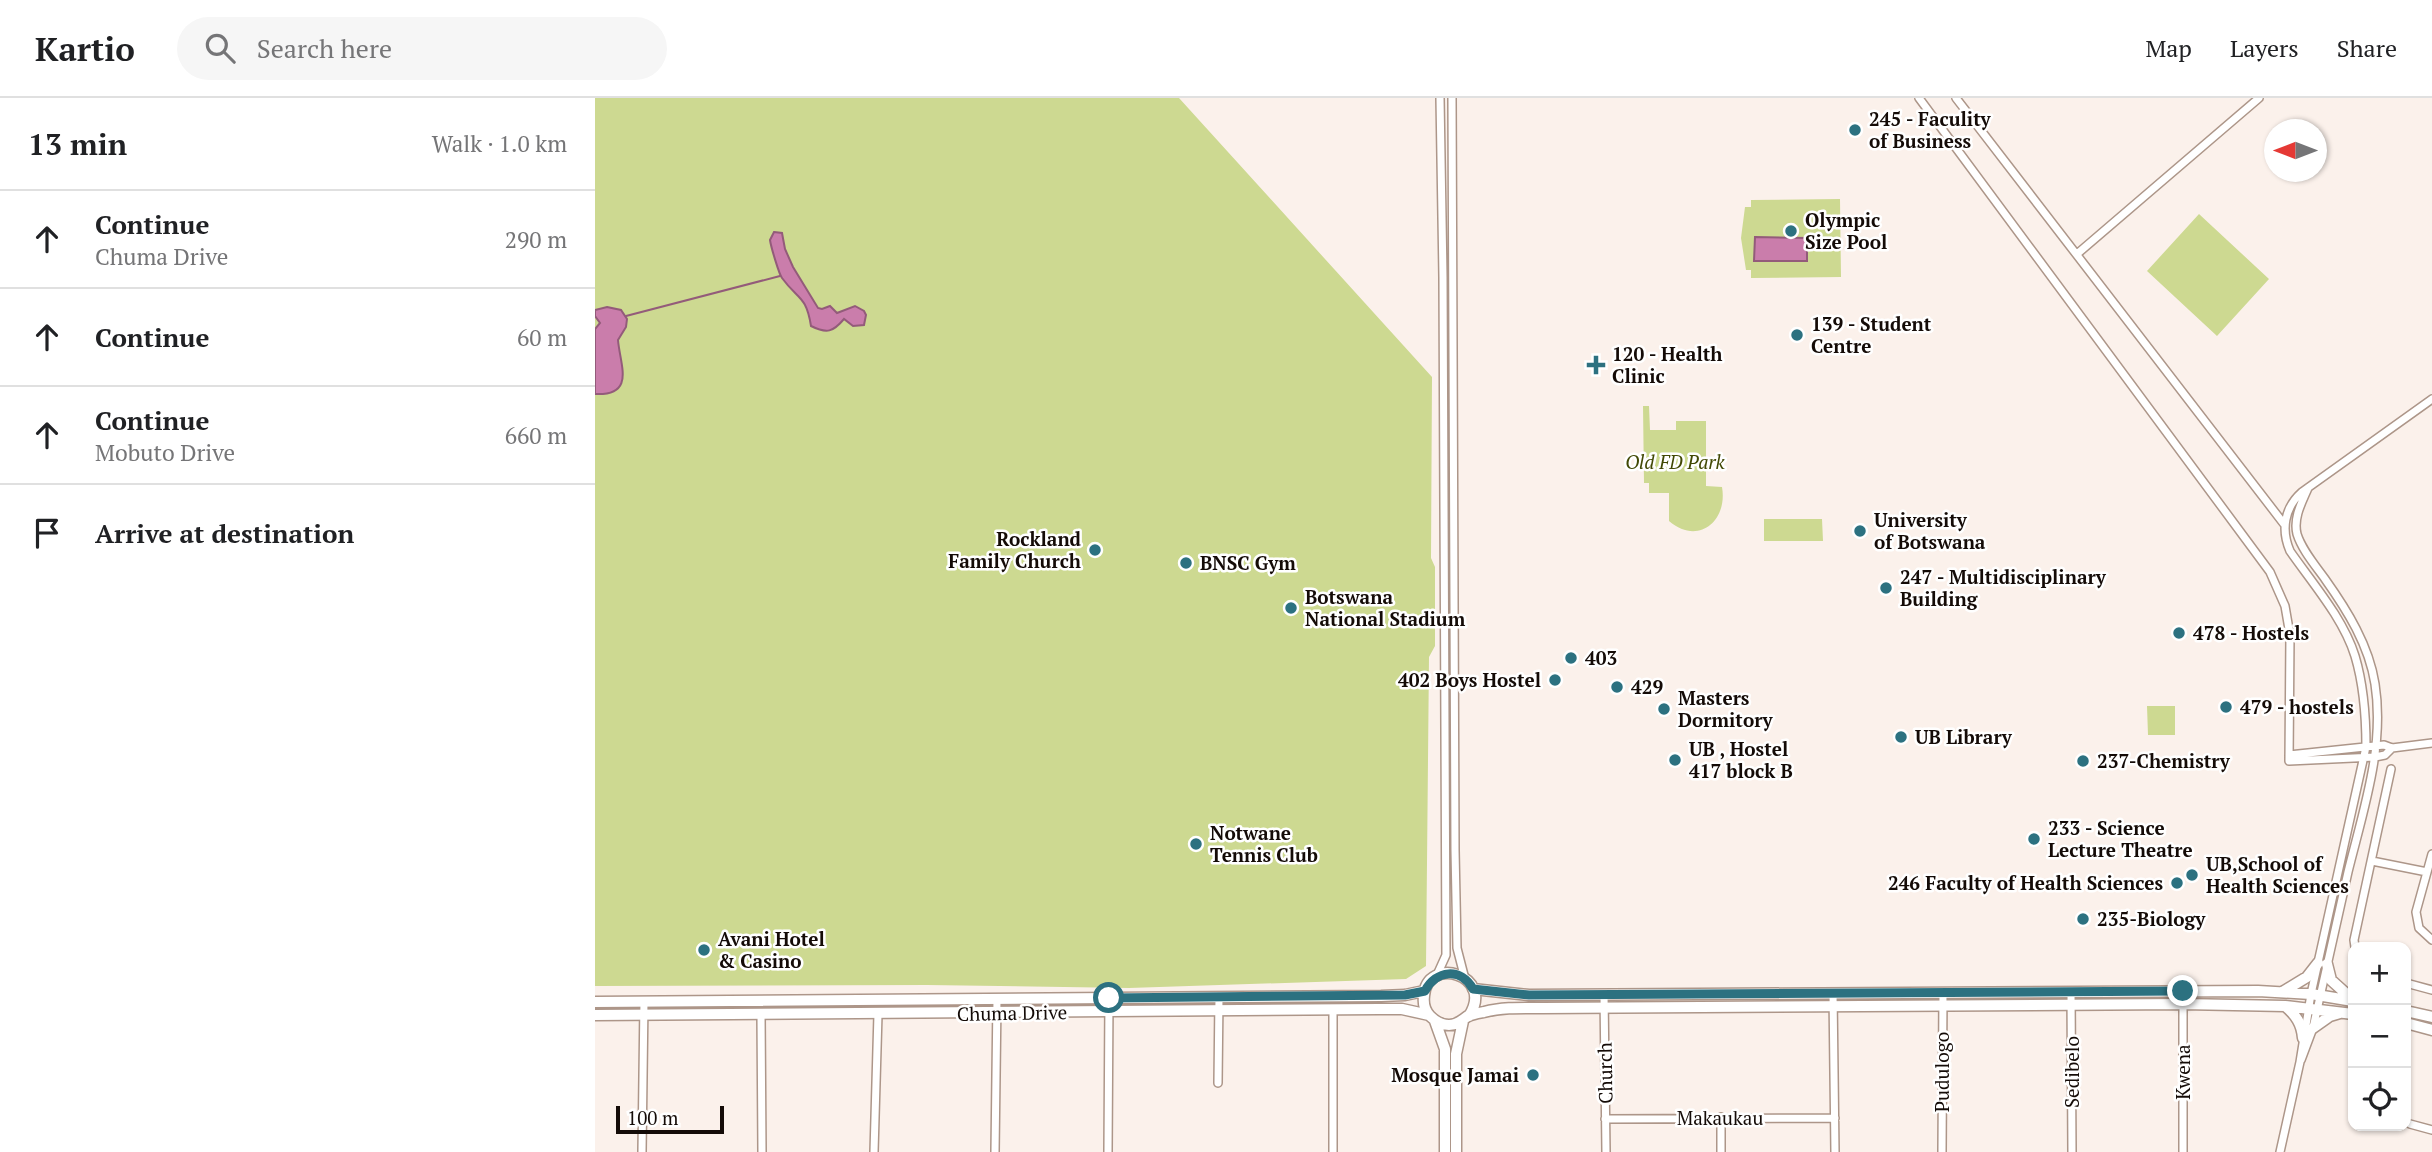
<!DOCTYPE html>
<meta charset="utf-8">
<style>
:root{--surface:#fff;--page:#f6f6f6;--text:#202124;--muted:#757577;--line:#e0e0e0}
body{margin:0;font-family:"PT Serif",serif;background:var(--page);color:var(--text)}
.controls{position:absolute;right:21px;bottom:21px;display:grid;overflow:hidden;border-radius:14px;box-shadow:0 2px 5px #0004}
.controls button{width:63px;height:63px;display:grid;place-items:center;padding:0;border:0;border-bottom:2px solid var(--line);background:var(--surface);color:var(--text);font:35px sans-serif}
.compass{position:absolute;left:1669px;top:21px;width:63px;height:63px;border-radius:50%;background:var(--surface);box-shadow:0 2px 5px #0004;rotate:270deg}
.scale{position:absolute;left:21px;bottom:18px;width:108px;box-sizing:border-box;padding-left:7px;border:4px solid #140b07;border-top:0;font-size:19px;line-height:24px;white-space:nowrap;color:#140b07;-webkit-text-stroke:5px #fff;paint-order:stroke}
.stop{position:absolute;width:21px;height:21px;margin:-16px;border:5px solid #2c7180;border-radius:50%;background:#fff}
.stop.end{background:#2c7180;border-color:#fff;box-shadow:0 2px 7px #0008}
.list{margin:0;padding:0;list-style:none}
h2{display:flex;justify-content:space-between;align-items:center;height:91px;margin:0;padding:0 28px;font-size:30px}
h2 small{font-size:23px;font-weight:400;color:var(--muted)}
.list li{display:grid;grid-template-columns:46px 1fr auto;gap:21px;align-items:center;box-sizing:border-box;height:98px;padding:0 28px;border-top:2px solid var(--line)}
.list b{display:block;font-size:26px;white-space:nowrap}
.list p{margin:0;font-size:23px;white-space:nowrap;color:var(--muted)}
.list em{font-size:23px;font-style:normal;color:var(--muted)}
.icon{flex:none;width:38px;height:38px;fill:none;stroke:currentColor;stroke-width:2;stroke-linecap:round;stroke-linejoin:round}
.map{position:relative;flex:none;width:1837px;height:1054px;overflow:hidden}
header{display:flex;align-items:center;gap:42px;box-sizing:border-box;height:98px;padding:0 35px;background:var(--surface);border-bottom:2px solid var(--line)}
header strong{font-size:33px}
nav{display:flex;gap:38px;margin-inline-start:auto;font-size:24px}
.search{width:490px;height:63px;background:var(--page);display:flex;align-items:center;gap:18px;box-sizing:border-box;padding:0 24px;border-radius:38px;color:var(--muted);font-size:26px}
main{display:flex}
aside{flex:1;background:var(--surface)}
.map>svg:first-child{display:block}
</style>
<header>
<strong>Kartio</strong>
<div class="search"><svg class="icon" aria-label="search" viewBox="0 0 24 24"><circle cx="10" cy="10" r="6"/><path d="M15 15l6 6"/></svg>Search here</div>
<nav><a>Map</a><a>Layers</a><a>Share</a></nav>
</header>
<main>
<aside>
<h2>13 min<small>Walk · 1.0 km</small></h2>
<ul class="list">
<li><svg class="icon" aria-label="ahead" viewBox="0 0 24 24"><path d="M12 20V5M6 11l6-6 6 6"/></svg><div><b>Continue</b><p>Chuma Drive</p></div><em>290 m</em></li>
<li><svg class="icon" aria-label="ahead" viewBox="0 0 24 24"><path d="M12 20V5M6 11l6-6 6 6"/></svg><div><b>Continue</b></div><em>60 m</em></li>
<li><svg class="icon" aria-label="ahead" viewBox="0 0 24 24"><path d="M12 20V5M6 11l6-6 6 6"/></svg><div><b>Continue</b><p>Mobuto Drive</p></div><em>660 m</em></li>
<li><svg class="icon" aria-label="arrive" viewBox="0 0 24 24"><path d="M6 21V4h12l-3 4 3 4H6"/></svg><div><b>Arrive at destination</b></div></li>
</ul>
</aside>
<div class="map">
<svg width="1837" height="1054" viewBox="0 0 1837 1054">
<rect width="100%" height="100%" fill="#fbf1eb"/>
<path fill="#cdd991" d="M0,0h584l253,279 -1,181 4,9v79l-6,11 -3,309 -20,13 -277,9 -202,-3 -332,1z
M1245,101l1,78 -90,1v-8h-5l-5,-32 4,-31h6v-7z
M1604,116l70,65 -52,57 -70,-65z
M1048,308h6l1,24h26v-9h30v65l16,1c6,34 -24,59 -53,34v-28h-20v-10h-5z
M1227,421l1,22h-59v-22z
M1552,608h28v29h-27z"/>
<path fill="#ca7dab" stroke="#935b7a" stroke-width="2" d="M179,134l8,1 3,16 8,18 25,41 4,1 8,-3 7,7 18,-7 9,5 2,4 -2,10 -11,1 -9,-7c-11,13 -17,15 -33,7 -5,-31 -13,-26 -29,-48 -3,-4 -11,-31 -12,-38z
M1160,139l52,1v23h-53z
M12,209l14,3 6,9 -1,8 -8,13c2,25 18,56 -23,54v-65l5,-6 -5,-7v-6z"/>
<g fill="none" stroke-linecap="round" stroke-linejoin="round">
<path stroke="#935b7a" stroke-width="2" d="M31,218l154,-40"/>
<g stroke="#ad9689" stroke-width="10">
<path id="minor" d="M857,0l3,752 2,98 8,31
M1324,0l351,474 15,34 5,29 -1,126 86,-4 10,-2 7,-7
M1361,0l328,426
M1482,156l182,-156
M1694,657l95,-10 8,3 40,-5
M1837,756l-16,58 3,16 13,12
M1777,763l55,11
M1760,849l-1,-7 37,-171
M842,877l9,-20 -3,-678 -3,-179
M1811,885l26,7
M1588,893v161
M1476,894l1,160
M1238,895l2,159
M1009,896l2,158
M166,916l1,138
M1706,962l12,-32c12,-52 23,-104 35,-156 15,-61 37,-125 27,-188 -6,-39 -28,-74 -50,-105 -10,-14 -23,-29 -28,-45 -4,-16 5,-32 11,-46
M623,985l1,-86
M1126,1019v35
M1010,1021l230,-1
M1815,1026l22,6
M47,1054l2,-151
M279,1054l4,-138
M400,1054l2,-153
M513,1054l1,-154
M738,1054v-142
M1347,1054l1,-159
M1685,1054l20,-90 11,-68 55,-247c0,-31 -2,-61 -11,-91 -12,-38 -42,-72 -65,-105 -9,-21 -6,-43 12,-59l130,-93"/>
</g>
<g stroke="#ad9689" stroke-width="13">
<path id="secondary" d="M1732,866l4,16 21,19
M878,891l56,6 729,-4 53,3 42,7
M1689,893l23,-14 11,-14
M0,904l786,-6 24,-1 19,-4
M1690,908c11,9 17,18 18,32
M1811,913l26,6
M0,917l784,-6h23l27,6
M874,918c27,-42 -43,-61 -45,-20 -1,8 1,15 6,20 5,5 12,9 19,9 9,0 13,-5 19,-9 5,-2 11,-3 16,-4 19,-5 39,-4 59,-4l640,-4 102,2 68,8
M840,923l10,28v103
M1811,925l26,7
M1718,930l17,-12 10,-3
M861,1054v-98l7,-33"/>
</g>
<use href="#minor" stroke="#fff" stroke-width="7"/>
<use href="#secondary" stroke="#fff" stroke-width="10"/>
</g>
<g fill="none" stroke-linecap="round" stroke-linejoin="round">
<path stroke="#2c7180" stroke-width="9" d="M514,900l296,-3 20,-4c11,-21 36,-24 48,-2l56,6 654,-4"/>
</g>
<g fill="#2c7180" stroke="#fff" stroke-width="2.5">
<circle cx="1260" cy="32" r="7"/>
<circle cx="1196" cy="133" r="7"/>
<circle cx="1202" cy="237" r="7"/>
<path d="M997.5 256.5h7v7h7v7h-7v7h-7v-7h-7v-7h7z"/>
<circle cx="1265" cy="433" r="7"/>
<circle cx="500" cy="452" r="7"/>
<circle cx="591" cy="465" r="7"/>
<circle cx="1291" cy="490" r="7"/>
<circle cx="696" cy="510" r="7"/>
<circle cx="1584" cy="535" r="7"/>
<circle cx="976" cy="560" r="7"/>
<circle cx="960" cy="582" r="7"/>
<circle cx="1022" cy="589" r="7"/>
<circle cx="1631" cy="609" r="7"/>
<circle cx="1069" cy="611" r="7"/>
<circle cx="1306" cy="639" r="7"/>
<circle cx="1080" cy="662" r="7"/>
<circle cx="1488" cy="663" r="7"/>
<circle cx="1439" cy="741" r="7"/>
<circle cx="601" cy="746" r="7"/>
<circle cx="1597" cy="777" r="7"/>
<circle cx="1582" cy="785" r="7"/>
<circle cx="1488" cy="821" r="7"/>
<circle cx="109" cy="852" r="7"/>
<circle cx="938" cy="977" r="7"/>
</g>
<g text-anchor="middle" stroke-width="5" stroke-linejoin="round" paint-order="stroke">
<g font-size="19" font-weight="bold" fill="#140b07" stroke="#fff" text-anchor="start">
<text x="1274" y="28">245 - Faculity<tspan x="1274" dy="22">of Business</tspan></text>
<text x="1210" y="129">Olympic<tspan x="1210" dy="22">Size Pool</tspan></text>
<text x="1216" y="233">139 - Student<tspan x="1216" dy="22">Centre</tspan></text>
<text x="1017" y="263">120 - Health<tspan x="1017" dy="22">Clinic</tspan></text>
<text x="1279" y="429">University<tspan x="1279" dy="22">of Botswana</tspan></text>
<text x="486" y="448" text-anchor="end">Rockland<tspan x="486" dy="22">Family Church</tspan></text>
<text x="605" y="472">BNSC Gym</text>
<text x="1305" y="486">247 - Multidisciplinary<tspan x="1305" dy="22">Building</tspan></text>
<text x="710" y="506">Botswana<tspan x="710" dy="22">National Stadium</tspan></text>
<text x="1598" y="542">478 - Hostels</text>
<text x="990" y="567">403</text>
<text x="946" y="589" text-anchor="end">402 Boys Hostel</text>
<text x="1036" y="596">429</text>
<text x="1083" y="607">Masters<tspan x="1083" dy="22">Dormitory</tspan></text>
<text x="1645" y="616">479 - hostels</text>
<text x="1320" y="646">UB Library</text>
<text x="1094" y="658">UB , Hostel<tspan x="1094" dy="22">417 block B</tspan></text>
<text x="1502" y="670">237-Chemistry</text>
<text x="1453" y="737">233 - Science<tspan x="1453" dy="22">Lecture Theatre</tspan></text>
<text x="615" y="742">Notwane<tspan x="615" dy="22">Tennis Club</tspan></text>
<text x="1611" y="773">UB,School of<tspan x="1611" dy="22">Health Sciences</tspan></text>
<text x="1568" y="792" text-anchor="end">246 Faculty of Health Sciences</text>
<text x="1502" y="828">235-Biology</text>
<text x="123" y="848">Avani Hotel<tspan x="123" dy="22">&amp; Casino</tspan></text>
<text x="924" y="984" text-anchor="end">Mosque Jamai</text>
</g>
<g font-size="19" font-style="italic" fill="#424905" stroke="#fff">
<text x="1080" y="371">Old FD Park</text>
</g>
<g font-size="19" fill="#140b07" stroke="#fff">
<text transform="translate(417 915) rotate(-1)" y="7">Chuma Drive</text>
<text transform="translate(1347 974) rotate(-90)" y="7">Pudulogo</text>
<text transform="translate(1477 974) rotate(-90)" y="7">Sedibelo</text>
<text transform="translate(1588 974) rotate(-90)" y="7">Kwena</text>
<text transform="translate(1010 975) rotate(-91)" y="7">Church</text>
<text x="1125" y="1027">Makaukau</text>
</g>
</g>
</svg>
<div class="controls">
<button>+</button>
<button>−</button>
<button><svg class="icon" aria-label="locate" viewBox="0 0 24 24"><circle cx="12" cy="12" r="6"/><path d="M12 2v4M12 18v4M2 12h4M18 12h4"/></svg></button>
</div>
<svg class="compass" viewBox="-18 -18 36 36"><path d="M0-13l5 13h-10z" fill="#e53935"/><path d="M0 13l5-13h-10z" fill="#757577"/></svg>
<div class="scale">100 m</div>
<div class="stop" style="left:514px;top:900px"></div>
<div class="stop end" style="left:1588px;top:893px"></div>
</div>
</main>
